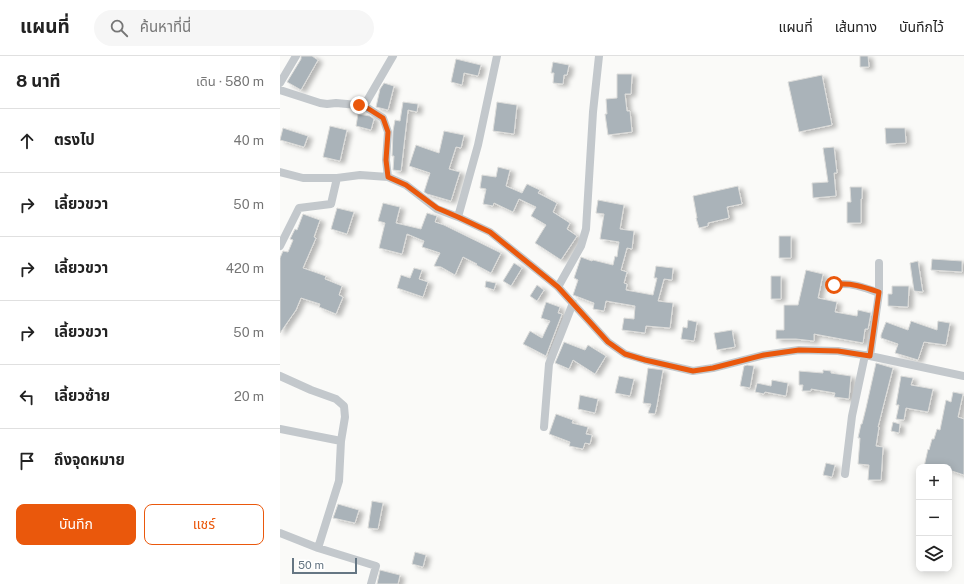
<!DOCTYPE html>
<html lang="th">
<meta charset="utf-8">
<style>
:root{--surface:#fff;--page:#f6f6f6;--text:#222;--muted:#767676;--line:#e0e0e0;--accent:#ea580c}
body{margin:0;font-family:"Public Sans","Noto Sans Thai",sans-serif;background:var(--page);color:var(--text)}
.controls{position:absolute;right:12px;bottom:12px;display:grid;overflow:hidden;border-radius:8px;box-shadow:0 2px 10px #0003}
.controls button{width:36px;height:36px;display:grid;place-items:center;padding:0;border:0;border-bottom:1px solid var(--line);background:var(--surface);color:var(--text);font:20px sans-serif}
.scale{position:absolute;left:12px;bottom:10px;width:65px;box-sizing:border-box;padding-left:4px;border:2px solid #657683;border-top:0;font-size:11px;line-height:14px;white-space:nowrap;color:#657683;-webkit-text-stroke:3px #fff;paint-order:stroke}
.stop{position:absolute;width:12px;height:12px;margin:-9px;border:3px solid #ea580c;border-radius:50%;background:#fff}
.stop.end{background:#ea580c;border-color:#fff;box-shadow:0 1px 4px #0008}
.list{margin:0;padding:0;list-style:none}
h2{display:flex;justify-content:space-between;align-items:center;height:52px;margin:0;padding:0 16px;font-size:17px}
h2 small{font-size:13px;font-weight:400;color:var(--muted)}
.list li{display:grid;grid-template-columns:26px 1fr auto;gap:12px;align-items:center;box-sizing:border-box;height:64px;padding:0 16px;border-top:1px solid var(--line)}
.list b{display:block;font-size:15px;white-space:nowrap}
.list em{font-size:13px;font-style:normal;color:var(--muted)}
.actions{display:flex;gap:8px;padding:12px 16px}
.actions a{flex:1;padding:9px 0;border:1px solid var(--accent);border-radius:8px;text-align:center;font-size:14px;color:var(--accent)}
.actions .main{background:var(--accent);color:#fff}
.icon{flex:none;width:22px;height:22px;fill:none;stroke:currentColor;stroke-width:2;stroke-linecap:round;stroke-linejoin:round}
.map{position:relative;flex:none;width:684px;height:528px;overflow:hidden}
header{display:flex;align-items:center;gap:24px;box-sizing:border-box;height:56px;padding:0 20px;background:var(--surface);border-bottom:1px solid var(--line)}
header strong{font-size:19px}
nav{display:flex;gap:22px;margin-inline-start:auto;font-size:14px}
.search{width:280px;height:36px;background:var(--page);display:flex;align-items:center;gap:10px;box-sizing:border-box;padding:0 14px;border-radius:22px;color:var(--muted);font-size:15px}
main{display:flex}
aside{flex:1;background:var(--surface)}
.map>svg:first-child{display:block}
</style>
<header>
<strong>แผนที่</strong>
<div class="search"><svg class="icon" aria-label="search" viewBox="0 0 24 24"><circle cx="10" cy="10" r="6"/><path d="M15 15l6 6"/></svg>ค้นหาที่นี่</div>
<nav><a>แผนที่</a><a>เส้นทาง</a><a>บันทึกไว้</a></nav>
</header>
<main>
<aside>
<h2>8 นาที<small>เดิน · 580 m</small></h2>
<ul class="list">
<li><svg class="icon" aria-label="ahead" viewBox="0 0 24 24"><path d="M12 20V5M6 11l6-6 6 6"/></svg><div><b>ตรงไป</b></div><em>40 m</em></li>
<li><svg class="icon" aria-label="right" viewBox="0 0 24 24"><path d="M7 20v-9h11M14 6l5 5-5 5"/></svg><div><b>เลี้ยวขวา</b></div><em>50 m</em></li>
<li><svg class="icon" aria-label="right" viewBox="0 0 24 24"><path d="M7 20v-9h11M14 6l5 5-5 5"/></svg><div><b>เลี้ยวขวา</b></div><em>420 m</em></li>
<li><svg class="icon" aria-label="right" viewBox="0 0 24 24"><path d="M7 20v-9h11M14 6l5 5-5 5"/></svg><div><b>เลี้ยวขวา</b></div><em>50 m</em></li>
<li><svg class="icon" aria-label="left" viewBox="0 0 24 24"><path d="M17 20v-9H6M10 6l-5 5 5 5"/></svg><div><b>เลี้ยวซ้าย</b></div><em>20 m</em></li>
<li><svg class="icon" aria-label="arrive" viewBox="0 0 24 24"><path d="M6 21V4h12l-3 4 3 4H6"/></svg><div><b>ถึงจุดหมาย</b></div></li>
</ul>
<div class="actions"><a class="main">บันทึก</a><a>แชร์</a></div>
</aside>
<div class="map">
<svg width="684" height="528" viewBox="0 0 684 528">
<defs>
<filter id="shadow"><feDropShadow dx="4.5" dy="2.5" stdDeviation="2" flood-color="#0004"/></filter>
</defs>
<rect width="100%" height="100%" fill="#fafaf8"/>
<path fill="#aab3b9" stroke="#dcdcda" filter="url(#shadow)" d="M21,0h11l6,4 -17,30 -14,-8 14,-23z
M580,0h8l1,11h-9z
M176,3l25,6 -3,11 -14,-3 -2,12 -11,-3z
M273,6l16,3 -2,10h-3l-1,9 -10,-1 1,-10h-3z
M337,18h15l-1,20h-6l2,17h3l2,21 -24,3 -3,-21h2l-1,-15 11,-1z
M542,19l10,50 -33,7 -11,-50z
M104,27l10,3 -6,24 -12,-3 4,-18z
M123,46l15,2 -1,8 -9,-2 -7,61 -8,-1 1,-14h-2l1,-25 2,-11 5,1z
M217,46l20,3 -3,29 -21,-3z
M78,58l12,2 4,3 -3,11 -15,-4z
M50,70l17,4 -7,31 -17,-4z
M3,72l25,8 -4,11 -24,-7z
M605,72h20l1,15 -20,1z
M164,75l20,4 -3,13 -5,-1 -7,22 11,3 -9,29 -24,-7 -3,-2 6,-19 -21,-7 7,-21 23,8z
M554,91l3,26h-3l2,23 -23,2 -1,-15 16,-1 -5,-34z
M218,111l12,3 -4,16 16,7 5,-9 13,6 -2,3 19,10 -4,9 17,11 -3,6 10,7 -16,24 -26,-17 11,-18 -15,-9 5,-9 -17,-8 -6,13 -19,-9 -1,3 -10,-2 3,-15 -6,-1 2,-13 14,2z
M458,130l4,18 -15,3 2,11 -21,5v3l-9,2 -3,-10h1l-4,-22z
M570,131h12v12h-1v24h-14v-21h4z
M318,144l26,5 -4,24 14,2 -2,18 -5,-1 -6,22 6,2 -3,11 3,1 -1,6 27,5 4,-17h-3l2,-12 17,2 -1,12 -8,-1 -6,22 15,2 -3,25 -24,-2 -1,7 -23,-3 2,-12 10,1 1,-13 -29,-5 -2,10 -11,-2 1,-6 -21,-8 5,-15 -4,-2 7,-21 11,4 1,-1 20,5 2,-9 2,1 2,-15 -19,-3 4,-25 -8,-1z
M103,147l17,4 -4,16 25,6 6,-16 10,3 -2,6 9,3 57,28 -10,20 -15,-8 1,-1 -14,-7 -8,18 -14,-8 -7,-1 6,-13 -18,-6 2,-6 -17,-7 -5,20 -23,-6 6,-25 -7,-2z
M57,152l17,4 -7,22 -16,-5z
M23,158l17,6 -6,17 2,1 -13,30 23,8 -1,3 17,7 -3,9 4,2 -7,17 -17,-7 1,-3 -19,-6 -5,12 -16,23v-75l3,-7 5,1 5,-12 -3,-1 5,-10 2,1z
M499,180h12v22h-12z
M652,203l30,2v11l-31,-2z
M638,205l4,26 1,5 -9,-1 -4,-28z
M234,207l8,5 -11,18 -8,-5z
M134,212l8,2 -3,9 9,3 -5,15 -26,-9 4,-13 9,3z
M526,214l17,4 -5,24 19,4 -2,10 22,4 1,-6 13,3 -3,16h-3l-2,14 -49,-9v7l-18,-2h-20v-9h8v-25h14z
M491,220h10v23h-10z
M206,225l10,2 -2,7 -9,-3z
M257,229l7,5 -7,11 -7,-5z
M612,230h17l-1,21 -20,-1v-12h4z
M266,246l14,5 -2,6 4,1 -16,42 -23,-12 7,-13 12,7 8,-17 -9,-3z
M408,264l9,2 -3,19 -13,-2 2,-12 4,1z
M631,265l26,9 1,-9 12,2 -4,22 -22,-3 -6,18 -23,-7 3,-9 -17,-6v-3l5,-13 22,8z
M452,274l3,17 -18,3 -3,-17z
M284,286l21,8 3,-5 18,11 -11,18 -22,-14 -4,9 -14,-6z
M596,307l17,5 -15,59h1l-3,19 7,1 -2,33h-13l1,-15 -11,-1 2,-26h-2l3,-14h1l4,-16z
M467,309l7,1 -4,22 -10,-2 4,-20z
M368,312l15,2 -6,35 -2,9 -7,-1 3,-9 -8,-1z
M543,314l8,1v2l20,3 -2,23 -15,-2 1,-4 -24,-4v2h-9l1,-6h-4v-14l24,2z
M339,320l15,3 -4,17 -15,-3z
M621,320l12,2 -2,7 22,4 -5,23 -22,-4 -2,12 -8,-1 3,-14h-3z
M492,324l16,3 -2,13 -21,-4 -1,2 -9,-2 2,-9 14,3z
M673,336l10,2 -5,23 6,2v56l-15,-5v-3h-25l4,-18 1,1 3,-11h2l3,-10 3,1 6,-30 5,2z
M300,339l18,4 -3,14 -17,-4z
M276,358l17,6 -1,3 16,4 -2,7 6,1 -2,9 -5,-1 -2,6 -14,-3 1,-4 -21,-8z
M613,366l7,2 -1,9 -8,-2z
M546,407l9,2 -3,12 -9,-2z
M92,445l11,2 -5,26 -10,-1z
M58,448l21,6 -4,13 -22,-5z
M135,496l11,3 -3,12 -11,-3z
M100,514l20,5 -2,9h-21z"/>
<g fill="none" stroke-linecap="round" stroke-linejoin="round">
<path stroke="#c3c8cc" stroke-width="8" d="M0,27l16,-27
M0,34l40,13 7,1 9,-1 11,1 17,2 19,12 5,14 -2,28 2,17
M84,50l29,-50
M0,116l23,6h34l23,-3 28,2 18,8 31,24 21,8 32,15 68,55 50,55 17,12 20,6 48,11 20,-3 51,-13 35,-5 39,1 32,5 94,20
M178,161l20,-72 19,-89
M0,190l19,-38 32,-4 6,-26
M554,229c15,-3 30,2 45,8
M278,231l23,-41 5,-17 7,-117 6,-56
M590,300l9,-63v-30
M0,320l31,14 25,9 8,7 1,11 -4,24 -2,40 -21,67
M264,371l5,-63 24,-61
M0,373l61,12
M565,418l7,-58 13,-61
M0,477l38,15 58,18 -5,18"/>
</g>
<g fill="none" stroke-linecap="round" stroke-linejoin="round">
<path stroke="#ea580c" stroke-width="5" d="M79,49l5,1 19,12 5,14 -2,28 2,17 18,8 31,23 21,9 32,15 68,55 50,55 17,12 20,6 48,11 20,-3 51,-13 35,-5 39,1 32,5 9,-64c-15,-5 -30,-10 -45,-7"/>
</g>
</svg>
<div class="controls">
<button>+</button>
<button>−</button>
<button><svg class="icon" aria-label="layers" viewBox="0 0 24 24"><path d="M12 4l9 5-9 5-9-5zM3 14l9 5 9-5"/></svg></button>
</div>
<div class="scale">50 m</div>
<div class="stop" style="left:554px;top:229px"></div>
<div class="stop end" style="left:79px;top:49px"></div>
</div>
</main>
